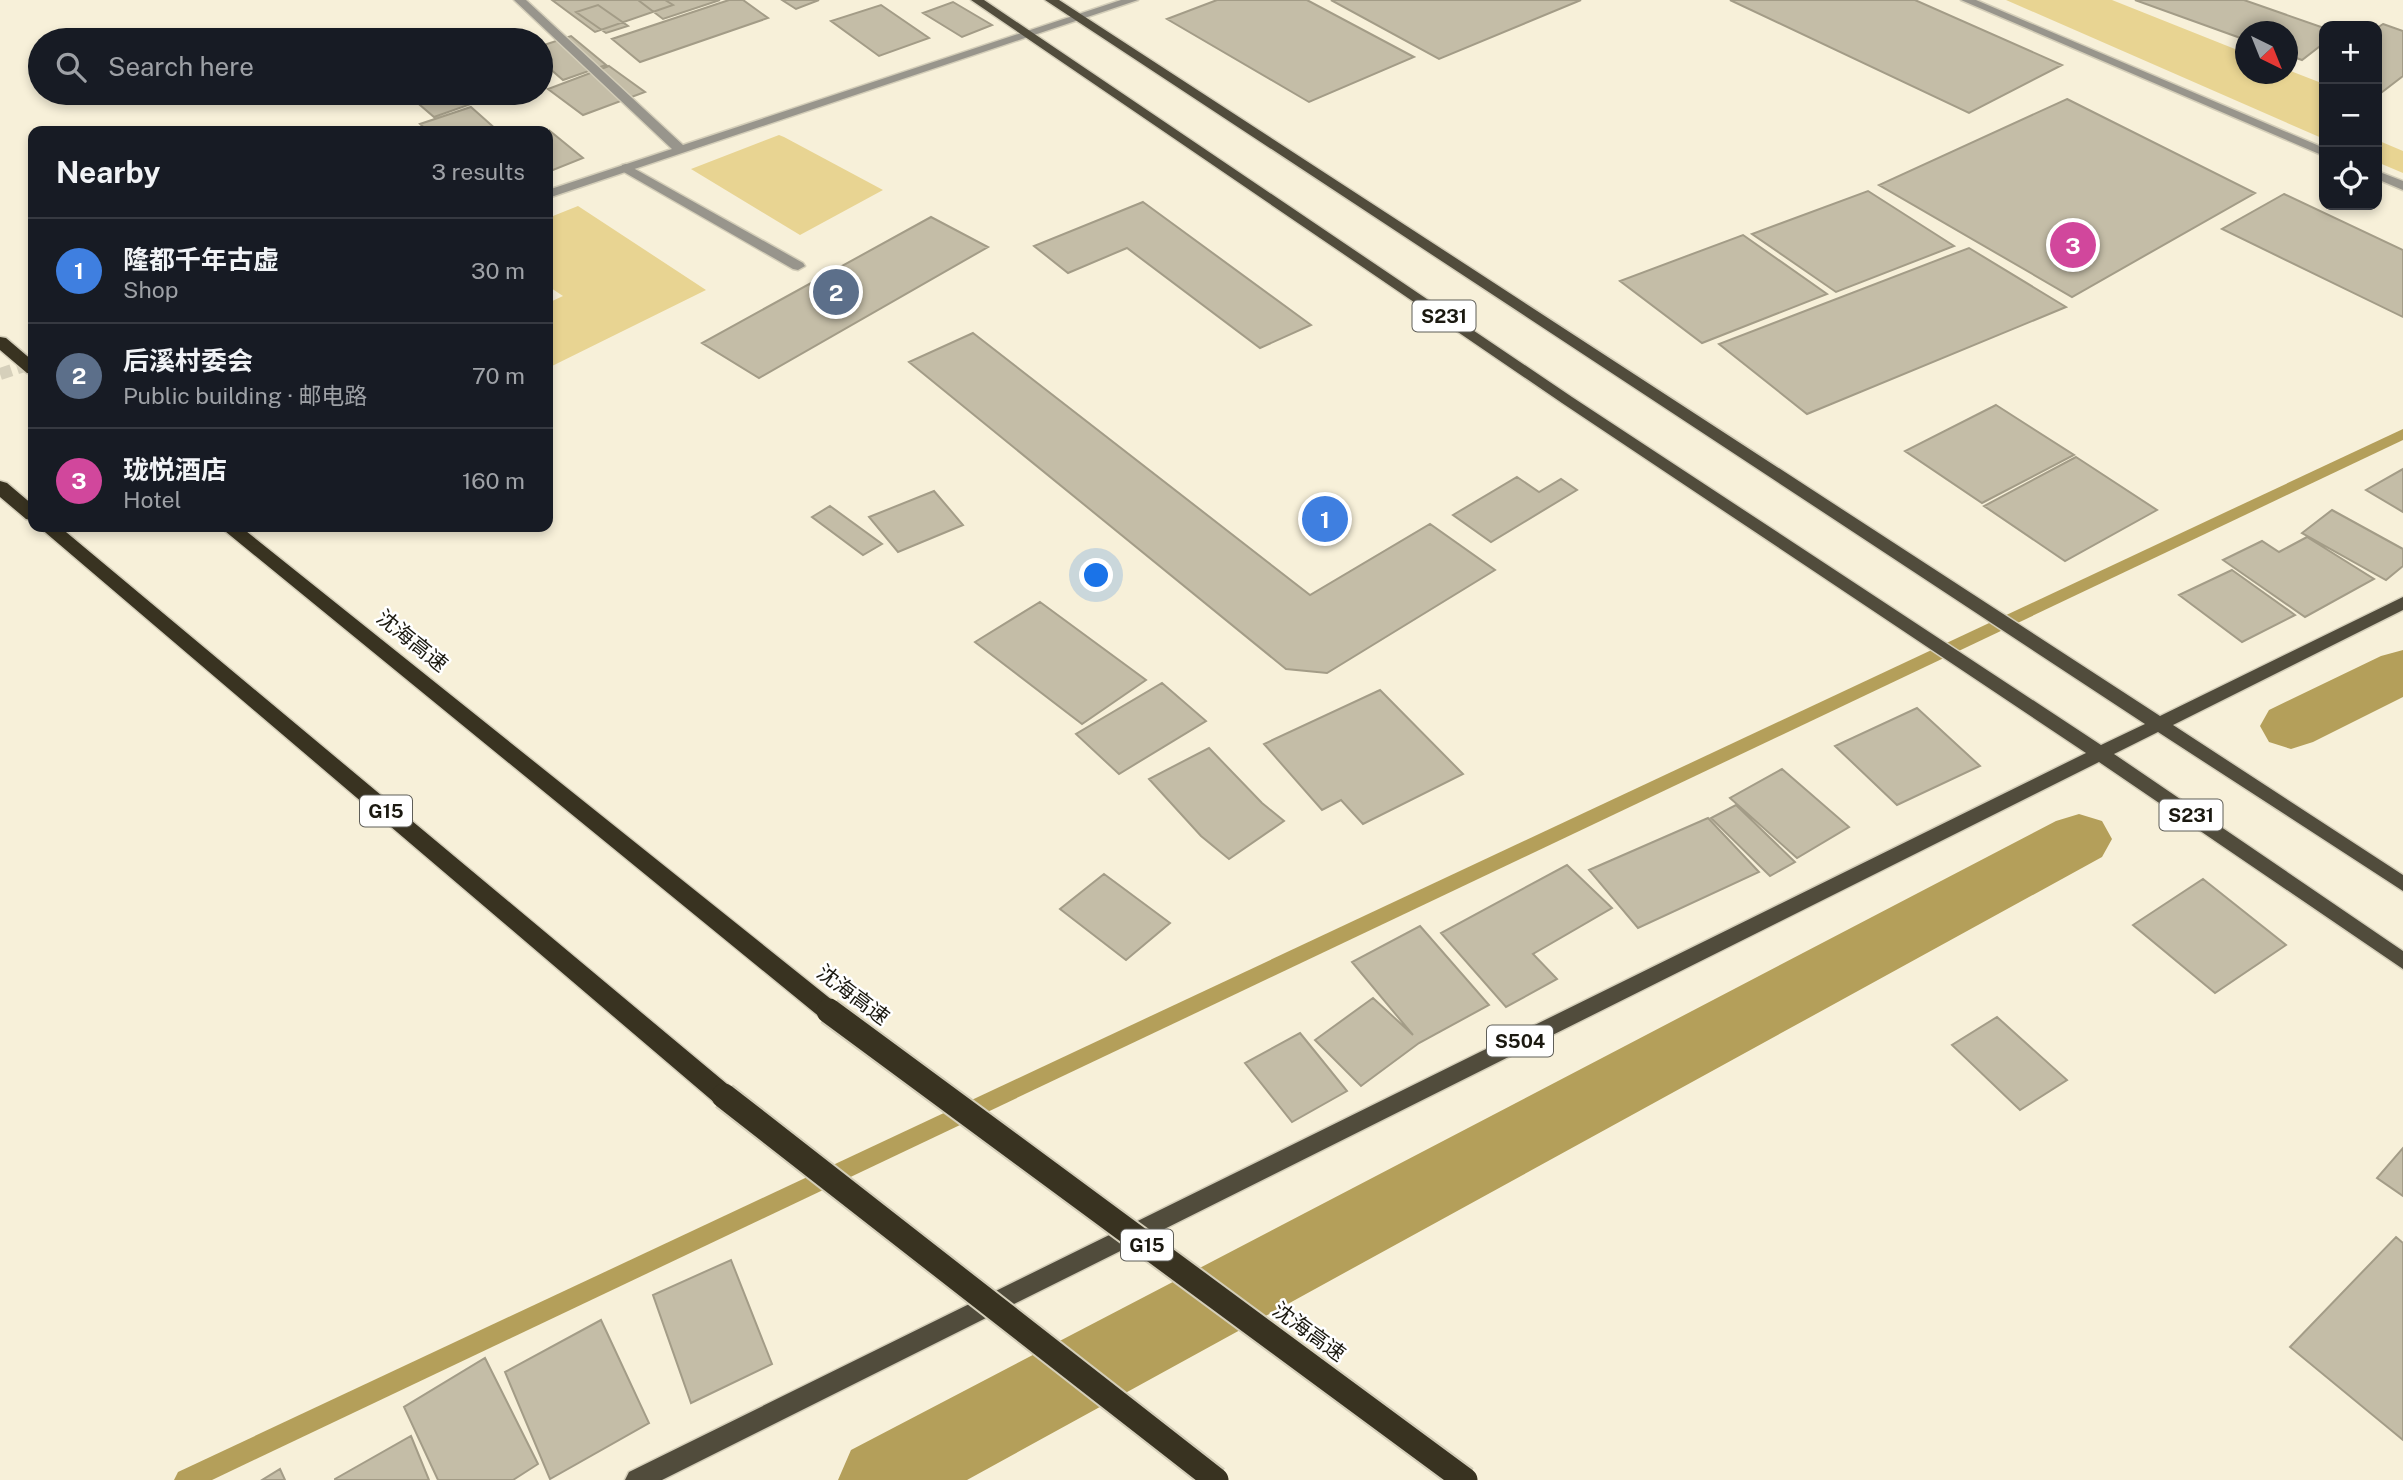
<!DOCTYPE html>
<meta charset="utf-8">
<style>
:root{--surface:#171b24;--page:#242831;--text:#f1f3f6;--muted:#9ea1a6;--line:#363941;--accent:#a3aae0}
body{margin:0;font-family:"Public Sans","Noto Sans SC",sans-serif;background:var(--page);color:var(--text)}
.controls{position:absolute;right:21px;top:21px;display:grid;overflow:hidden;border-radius:14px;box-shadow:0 4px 10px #0003}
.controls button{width:63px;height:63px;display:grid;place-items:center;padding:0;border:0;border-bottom:2px solid var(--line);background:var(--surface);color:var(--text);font:35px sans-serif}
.compass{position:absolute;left:2235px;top:21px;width:63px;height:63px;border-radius:50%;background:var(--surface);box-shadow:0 4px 10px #0003;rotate:137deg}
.you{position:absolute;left:1097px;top:576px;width:24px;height:24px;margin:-18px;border:5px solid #fff;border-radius:50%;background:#1a73e8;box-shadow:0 0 0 10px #1a73e833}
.badge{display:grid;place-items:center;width:46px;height:46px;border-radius:50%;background:var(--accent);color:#fff;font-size:23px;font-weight:700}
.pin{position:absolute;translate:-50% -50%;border:4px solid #fff;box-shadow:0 2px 7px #0006}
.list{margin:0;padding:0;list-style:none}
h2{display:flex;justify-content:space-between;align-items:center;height:91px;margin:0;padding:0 28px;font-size:30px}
h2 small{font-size:23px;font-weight:400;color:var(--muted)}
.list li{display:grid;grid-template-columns:46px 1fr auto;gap:21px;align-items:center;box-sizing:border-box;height:105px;padding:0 28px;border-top:2px solid var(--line)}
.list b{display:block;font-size:26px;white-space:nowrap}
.list p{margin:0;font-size:23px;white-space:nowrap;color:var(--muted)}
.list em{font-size:23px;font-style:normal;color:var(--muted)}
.icon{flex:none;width:38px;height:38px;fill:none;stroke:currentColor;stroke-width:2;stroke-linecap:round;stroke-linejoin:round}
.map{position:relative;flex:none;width:2403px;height:1480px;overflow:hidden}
.search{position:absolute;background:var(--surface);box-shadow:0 4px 10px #0003;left:28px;top:28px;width:525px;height:77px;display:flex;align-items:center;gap:18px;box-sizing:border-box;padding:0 24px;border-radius:38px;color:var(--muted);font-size:26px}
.panel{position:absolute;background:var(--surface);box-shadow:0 4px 10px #0003;left:28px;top:126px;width:525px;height:406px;border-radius:14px}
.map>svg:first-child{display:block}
</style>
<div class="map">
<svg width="2403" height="1480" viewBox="0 0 2403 1480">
<rect width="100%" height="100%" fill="#f7f0d9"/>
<path fill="#e8d492" d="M2006,0h106l133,53 1,21h42v-4l36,14v55z
M779,135l5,2 99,53 -83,45 -109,-66z
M2377,140l26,11v22l-26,-11z
M578,206l128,84 -158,78v-65l15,-7 -15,-10v-68z"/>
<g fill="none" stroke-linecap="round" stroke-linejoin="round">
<path fill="#b49f5a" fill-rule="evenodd" d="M2403,429v11l-2191,1040h-38l4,-8z"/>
<path fill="#b49f5a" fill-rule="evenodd" d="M2403,650v47l-90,45 -22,7 -22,-7 -9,-16 9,-16 112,-54z
M2079,814l23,7 10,18 -10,18 -1135,623h-129l13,-30 1205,-629z"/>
</g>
<path fill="#c4bda7" stroke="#a39c87" stroke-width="2" d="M552,0h113l8,5 -78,27z
M638,0h82l-57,19z
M729,0h14l25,18 -128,44 -28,-23z
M782,0h37l-23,9z
M1217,0h90l107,57 -105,45 -142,-83z
M1331,0h250l-142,59z
M1730,0h185l147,65 -93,48z
M2135,0h109l80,28v15l-22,17 -14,-5v-23h-42v8z
M953,2l39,23 -30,12 -39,-24z
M598,5l30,21 -22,7 -30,-21z
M881,5l48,33 -50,18 -48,-35z
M2383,24l20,7v45l-26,20v-68z
M571,36l35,29 -43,15 -22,-19v-15z
M609,66l36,26 -62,23 -35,-26z
M406,93h52l13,11 -37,13z
M2067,99l188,94 -183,104 -193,-112z
M471,107l27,24h-70l-8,-7z
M550,131l33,27 -35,14z
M1868,191l86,55 -118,46 -84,-58z
M2284,194l119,56v67l-181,-88z
M1143,202l168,123 -51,23 -133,-100 -59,25 -34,-27z
M931,217l57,30 -229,131 -57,-35z
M1743,235l84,59 -125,49 -82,-62z
M1969,248l97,59 -259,107 -88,-70z
M973,333l337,262 120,-71 65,46 -168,103 -41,-4 -377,-307z
M1996,405l78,50 -92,48 -77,-52z
M2076,457l81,53 -92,51 -81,-55z
M2403,469v43l-37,-22z
M1517,477l22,15 22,-13 16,11 -86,52 -38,-27z
M934,491l29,34 -65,27 -29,-35z
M830,506l52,38 -19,11 -51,-38z
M2332,510l71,39v17l-17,14 -84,-47z
M2307,537l67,42 -69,38 -82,-57 39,-19 17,11z
M2232,570l63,45 -53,27 -63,-47z
M1040,602l106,78 -64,44 -107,-82z
M1162,683l44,38 -87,53 -43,-40z
M1380,690l83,84 -100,50 -22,-24 -19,10 -58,-66z
M1917,708l63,58 -83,39 -62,-59z
M1209,748l53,55 22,18 -55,38 -28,-23 -52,-57z
M1782,769l67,58 -52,31 -67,-60z
M1736,805l59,57 -25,14 -59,-58z
M1708,818l51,54 -121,56 -49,-58z
M1567,865l45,43 -79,46 24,25 -51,28 -65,-74z
M1104,874l66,49 -44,37 -66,-51z
M2203,879l83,66 -71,48 -82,-68z
M1420,926l69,79 -70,38 -58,43 -46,-46 58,-42 40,37 -61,-73z
M1997,1017l70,63 -47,30 -68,-65z
M1300,1033l47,58 -55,31 -47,-59z
M2403,1148v48l-26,-18z
M2396,1237l7,6v197l-113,-93z
M731,1260l41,104 -81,39 -38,-108z
M601,1320l48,103 -99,56 -45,-107z
M485,1358l53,106 -25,16h-75l-34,-73z
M411,1436l18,44h-94v-1z
M280,1469l5,11h-23z"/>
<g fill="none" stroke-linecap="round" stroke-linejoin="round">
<path stroke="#d6d0bb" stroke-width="12" stroke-dasharray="12 6" stroke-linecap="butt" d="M0,374l33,-11"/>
<g stroke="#d4ceb9" stroke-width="3">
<path id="service" d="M626,164l177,99 2,3 -7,4 -5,-1 -171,-98v-6z"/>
</g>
<g stroke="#d4ceb9" stroke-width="3">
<path id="minor" d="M514,0h12l157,145 438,-145h17l-590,198v-8l124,-41z
M1961,0h15l348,148v8z
M2377,171l26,10v9l-26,-11z"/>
</g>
<g stroke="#d4ceb9" stroke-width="3">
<path id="primary" d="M971,0h13l588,397 529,348 44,-21 -1100,-724h14l1101,716 243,-119v13l-230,115 230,150v16l-245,-159 -44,22 289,197v18l-304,-207 -1437,718h-37l4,-8 1457,-719 -524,-350z"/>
</g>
<g stroke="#d4ceb9" stroke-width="3">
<path id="motorway" d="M0,337l6,1 27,23v13l-6,-1 -27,-23z
M0,481l7,2 26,22v16l-7,-2 -26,-22z
M39,527h21l673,562 3,7 -3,7 -9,4 -9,-4z
M220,527h21l596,477 4,7 -4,7 -8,3 -8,-3z"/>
</g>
<use href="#service" fill="#98958c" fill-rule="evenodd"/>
<use href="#minor" fill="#98958c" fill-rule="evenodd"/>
<use href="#primary" fill="#514c3c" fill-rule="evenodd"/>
<use href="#motorway" fill="#393321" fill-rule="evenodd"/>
<g stroke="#d4ceb9" stroke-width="29" stroke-linecap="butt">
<path id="motorway-bridge" d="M829,1011l636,469
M724,1096l492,384"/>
</g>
<use href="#motorway-bridge" stroke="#393321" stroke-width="25"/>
</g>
<g text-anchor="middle" stroke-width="5" stroke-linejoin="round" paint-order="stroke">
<g fill="#fff" stroke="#5f5e58" stroke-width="2">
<rect x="1412.5" y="300.5" width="63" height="31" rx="5"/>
<rect x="360" y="795.5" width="52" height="31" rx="5"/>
<rect x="2159.5" y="799.5" width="63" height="31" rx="5"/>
<rect x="1487" y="1025.5" width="66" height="31" rx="5"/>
<rect x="1121" y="1229.5" width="52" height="31" rx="5"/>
</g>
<g font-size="19" font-weight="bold" fill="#1b1910">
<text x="1444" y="323">S231</text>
<text x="386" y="818">G15</text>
<text x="2191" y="822">S231</text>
<text x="1520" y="1048">S504</text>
<text x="1147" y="1252">G15</text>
</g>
<g font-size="21" fill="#1b1910" stroke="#fff">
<text transform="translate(412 641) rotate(39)" y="7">沈海高速</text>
<text transform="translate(853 995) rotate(37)" y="7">沈海高速</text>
<text transform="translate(1309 1332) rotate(36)" y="7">沈海高速</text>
</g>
</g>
</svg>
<div class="controls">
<button>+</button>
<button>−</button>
<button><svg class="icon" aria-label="locate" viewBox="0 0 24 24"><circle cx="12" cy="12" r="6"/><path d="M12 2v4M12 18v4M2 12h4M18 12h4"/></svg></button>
</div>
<svg class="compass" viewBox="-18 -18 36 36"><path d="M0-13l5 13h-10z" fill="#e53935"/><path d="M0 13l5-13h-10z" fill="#9ea1a6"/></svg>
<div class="you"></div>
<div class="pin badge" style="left:1325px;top:519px;background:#3f7fe0">1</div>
<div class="pin badge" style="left:836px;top:292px;background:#5c6f8a">2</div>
<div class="pin badge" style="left:2073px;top:245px;background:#d1479c">3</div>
<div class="search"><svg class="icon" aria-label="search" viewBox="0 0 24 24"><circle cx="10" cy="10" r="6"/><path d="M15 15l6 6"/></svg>Search here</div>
<section class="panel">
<h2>Nearby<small>3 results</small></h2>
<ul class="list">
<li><span class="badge" style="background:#3f7fe0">1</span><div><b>隆都千年古虚</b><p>Shop</p></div><em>30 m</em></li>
<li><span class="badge" style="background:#5c6f8a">2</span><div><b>后溪村委会</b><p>Public building · 邮电路</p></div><em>70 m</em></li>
<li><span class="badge" style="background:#d1479c">3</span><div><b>珑悦酒店</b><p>Hotel</p></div><em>160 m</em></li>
</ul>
</section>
</div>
